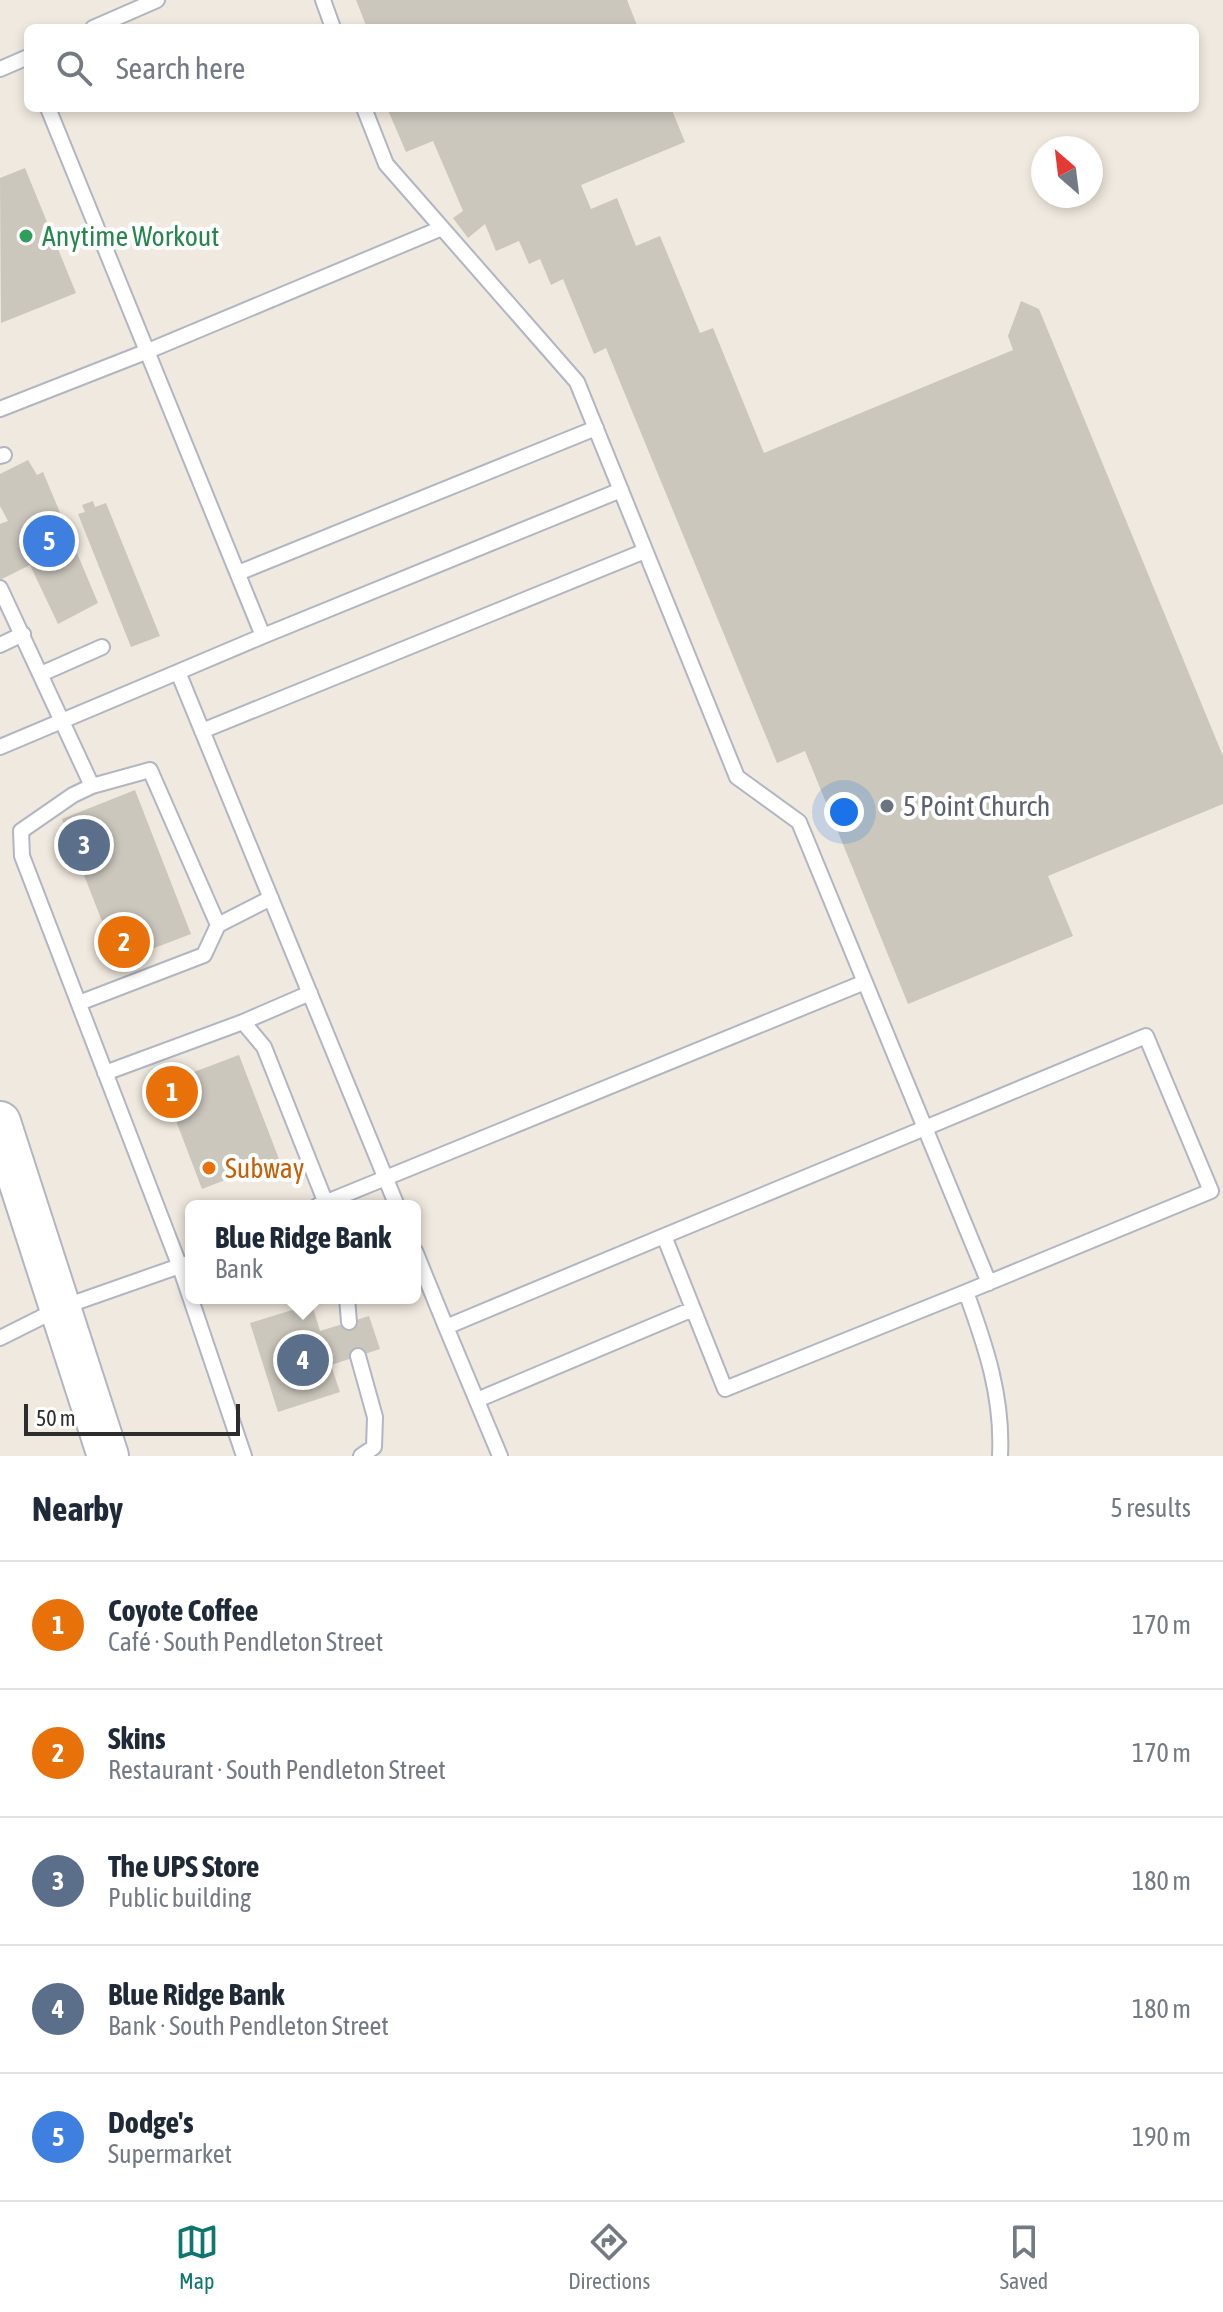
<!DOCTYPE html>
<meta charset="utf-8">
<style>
:root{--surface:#fff;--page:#f2f2f3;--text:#1f2937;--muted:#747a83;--line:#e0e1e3;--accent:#0f766e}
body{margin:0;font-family:"Asap Condensed",sans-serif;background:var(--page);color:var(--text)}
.compass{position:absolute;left:1031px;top:136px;width:72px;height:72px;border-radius:50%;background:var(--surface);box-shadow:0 4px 12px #0003;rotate:332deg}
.scale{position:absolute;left:24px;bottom:20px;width:216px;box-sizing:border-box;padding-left:8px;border:4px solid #2d2d2d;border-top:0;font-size:22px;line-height:28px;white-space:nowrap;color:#2d2d2d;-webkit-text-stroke:6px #fff;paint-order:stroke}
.you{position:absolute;left:844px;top:812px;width:28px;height:28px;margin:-20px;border:6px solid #fff;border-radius:50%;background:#1a73e8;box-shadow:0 0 0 12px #1a73e833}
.badge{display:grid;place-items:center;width:52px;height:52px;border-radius:50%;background:var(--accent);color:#fff;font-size:26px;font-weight:700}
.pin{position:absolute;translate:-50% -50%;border:4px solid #fff;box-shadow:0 2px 8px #0006}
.popup{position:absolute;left:185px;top:1200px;width:236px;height:104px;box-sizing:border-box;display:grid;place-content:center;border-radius:12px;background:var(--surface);filter:drop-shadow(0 2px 6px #0005);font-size:26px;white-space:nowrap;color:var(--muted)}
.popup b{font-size:30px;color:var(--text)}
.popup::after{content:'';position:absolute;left:50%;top:100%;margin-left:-16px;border:16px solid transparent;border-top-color:var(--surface)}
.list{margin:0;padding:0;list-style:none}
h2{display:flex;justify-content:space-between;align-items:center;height:104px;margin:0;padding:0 32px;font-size:34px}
h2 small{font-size:26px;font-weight:400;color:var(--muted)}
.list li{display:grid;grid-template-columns:52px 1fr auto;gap:24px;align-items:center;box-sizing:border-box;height:128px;padding:0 32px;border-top:2px solid var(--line)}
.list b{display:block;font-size:30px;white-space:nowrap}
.list p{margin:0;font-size:26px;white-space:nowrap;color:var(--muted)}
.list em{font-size:26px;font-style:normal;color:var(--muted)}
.icon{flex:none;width:44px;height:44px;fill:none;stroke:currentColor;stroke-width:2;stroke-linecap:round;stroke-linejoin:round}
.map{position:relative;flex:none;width:1223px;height:1456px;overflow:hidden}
.search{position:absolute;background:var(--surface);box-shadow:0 4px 12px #0003;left:24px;right:24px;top:24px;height:88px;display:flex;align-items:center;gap:20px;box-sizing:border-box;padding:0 28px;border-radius:12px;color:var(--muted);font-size:30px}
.sheet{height:744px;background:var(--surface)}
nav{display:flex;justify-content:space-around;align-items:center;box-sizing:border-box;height:112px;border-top:2px solid var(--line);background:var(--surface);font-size:22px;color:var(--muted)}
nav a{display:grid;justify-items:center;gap:4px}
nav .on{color:var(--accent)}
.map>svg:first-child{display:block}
</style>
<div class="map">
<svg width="1223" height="1456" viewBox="0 0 1223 1456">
<rect width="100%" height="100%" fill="#f0e9df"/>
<path fill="#cbc7bd" d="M356,0h271l11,28h-271z
M387,108h284l14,34 -104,43 10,24 26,-11 19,48 24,-10 40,97 13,-5 51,125 249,-103 -5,-14 13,-35 18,8 184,447v48l-175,72 25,60 -165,68 -103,-253 -28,12 -171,-415 -12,6 -31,-75 -12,6 -11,-26 -11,5 -10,-23 -23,10 -11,-27 -17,14 -15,-20 10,-7 -30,-70 -27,11z
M25,168l51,125 -75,30 -1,-145z
M28,460l9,15 6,-3 55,131 -40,21 -28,-59 -30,15v-56l8,-3 -8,-15v-32z
M93,501l2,6 11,-4 54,133 -29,11 -53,-133 7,-2 -3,-7z
M135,790l56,144 -73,28 -56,-143z
M239,1055l40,104 -77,30 -40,-105z
M312,1304l8,27 49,-15 11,33 -49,16 9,27 -62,20 -28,-89z"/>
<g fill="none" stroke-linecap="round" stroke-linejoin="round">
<g stroke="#b2b5c2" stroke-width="18">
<path id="lane" d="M323,0l10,28
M93,28l64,-28
M0,69l28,-12
M48,108l215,528 -85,36
M364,108l22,56 191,218 160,395 62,45 126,306 -261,108
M0,409l148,-58 294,-123
M0,456l4,-1
M238,573l358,-145
M0,588l92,198 -19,9 -52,36 1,25 158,411 64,189
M263,636l358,-146
M0,645l23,-11
M41,674l61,-27
M202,731l443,-180
M0,747l178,-75 219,534
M92,786l58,-16 68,155
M79,1003l125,-48 14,-30 53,-27
M243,1022l67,-29
M105,1073l138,-51 21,25 63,159
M317,1206l548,-224
M415,1251l31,76
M966,1292l245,-101 -65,-155 -221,92 64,155
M347,1298l2,24
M0,1338l60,-30 131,-46
M358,1356l17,61 -1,30 -13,9
M477,1400l216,-91
M500,1456l-54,-129 218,-91 61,153 241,-97c20,55 37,105 34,164"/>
</g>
<g stroke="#b2b5c2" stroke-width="44">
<path id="secondary" d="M0,1122l108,334"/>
</g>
<use href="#lane" stroke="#fff" stroke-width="14"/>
<use href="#secondary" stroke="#fff" stroke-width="40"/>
</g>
<circle fill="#2e9e5b" stroke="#fff" stroke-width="3" cx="26" cy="236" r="8"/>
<circle fill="#6b7280" stroke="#fff" stroke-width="3" cx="887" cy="806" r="8"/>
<circle fill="#e8710a" stroke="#fff" stroke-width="3" cx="209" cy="1168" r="8"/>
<g text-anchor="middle" stroke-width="8" stroke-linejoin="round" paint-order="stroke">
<g font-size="28" fill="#27864d" stroke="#fff" text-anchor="start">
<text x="42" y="246">Anytime Workout</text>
</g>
<g font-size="28" fill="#5b616d" stroke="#fff" text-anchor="start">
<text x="903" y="816">5 Point Church</text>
</g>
<g font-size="28" fill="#c56008" stroke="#fff" text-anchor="start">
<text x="225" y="1178">Subway</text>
</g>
</g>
</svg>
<svg class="compass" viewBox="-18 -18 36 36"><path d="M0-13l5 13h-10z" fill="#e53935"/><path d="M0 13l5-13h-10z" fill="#747a83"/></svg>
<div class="scale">50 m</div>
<div class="you"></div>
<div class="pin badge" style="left:172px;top:1092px;background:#e8710a">1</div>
<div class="pin badge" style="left:124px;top:942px;background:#e8710a">2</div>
<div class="pin badge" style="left:84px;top:845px;background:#5c6f8a">3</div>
<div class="pin badge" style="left:303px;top:1360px;background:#5c6f8a">4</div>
<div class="popup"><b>Blue Ridge Bank</b>Bank</div>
<div class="pin badge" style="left:49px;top:541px;background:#3f7fe0">5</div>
<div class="search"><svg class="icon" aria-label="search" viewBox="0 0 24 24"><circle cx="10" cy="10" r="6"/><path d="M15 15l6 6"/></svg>Search here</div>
</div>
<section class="sheet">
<h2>Nearby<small>5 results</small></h2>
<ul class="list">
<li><span class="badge" style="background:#e8710a">1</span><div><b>Coyote Coffee</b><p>Café · South Pendleton Street</p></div><em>170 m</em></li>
<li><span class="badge" style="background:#e8710a">2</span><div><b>Skins</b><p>Restaurant · South Pendleton Street</p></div><em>170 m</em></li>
<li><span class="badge" style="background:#5c6f8a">3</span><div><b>The UPS Store</b><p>Public building</p></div><em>180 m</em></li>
<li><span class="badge" style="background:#5c6f8a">4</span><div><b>Blue Ridge Bank</b><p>Bank · South Pendleton Street</p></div><em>180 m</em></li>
<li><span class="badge" style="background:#3f7fe0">5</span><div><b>Dodge's</b><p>Supermarket</p></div><em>190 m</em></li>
</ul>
</section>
<nav>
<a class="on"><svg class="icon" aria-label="map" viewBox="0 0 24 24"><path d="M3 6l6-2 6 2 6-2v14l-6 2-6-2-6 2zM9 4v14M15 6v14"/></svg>Map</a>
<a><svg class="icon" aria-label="directions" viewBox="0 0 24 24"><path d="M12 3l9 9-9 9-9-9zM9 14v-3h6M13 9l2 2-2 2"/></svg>Directions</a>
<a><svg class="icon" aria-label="saved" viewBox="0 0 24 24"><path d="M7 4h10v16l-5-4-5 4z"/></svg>Saved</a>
</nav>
